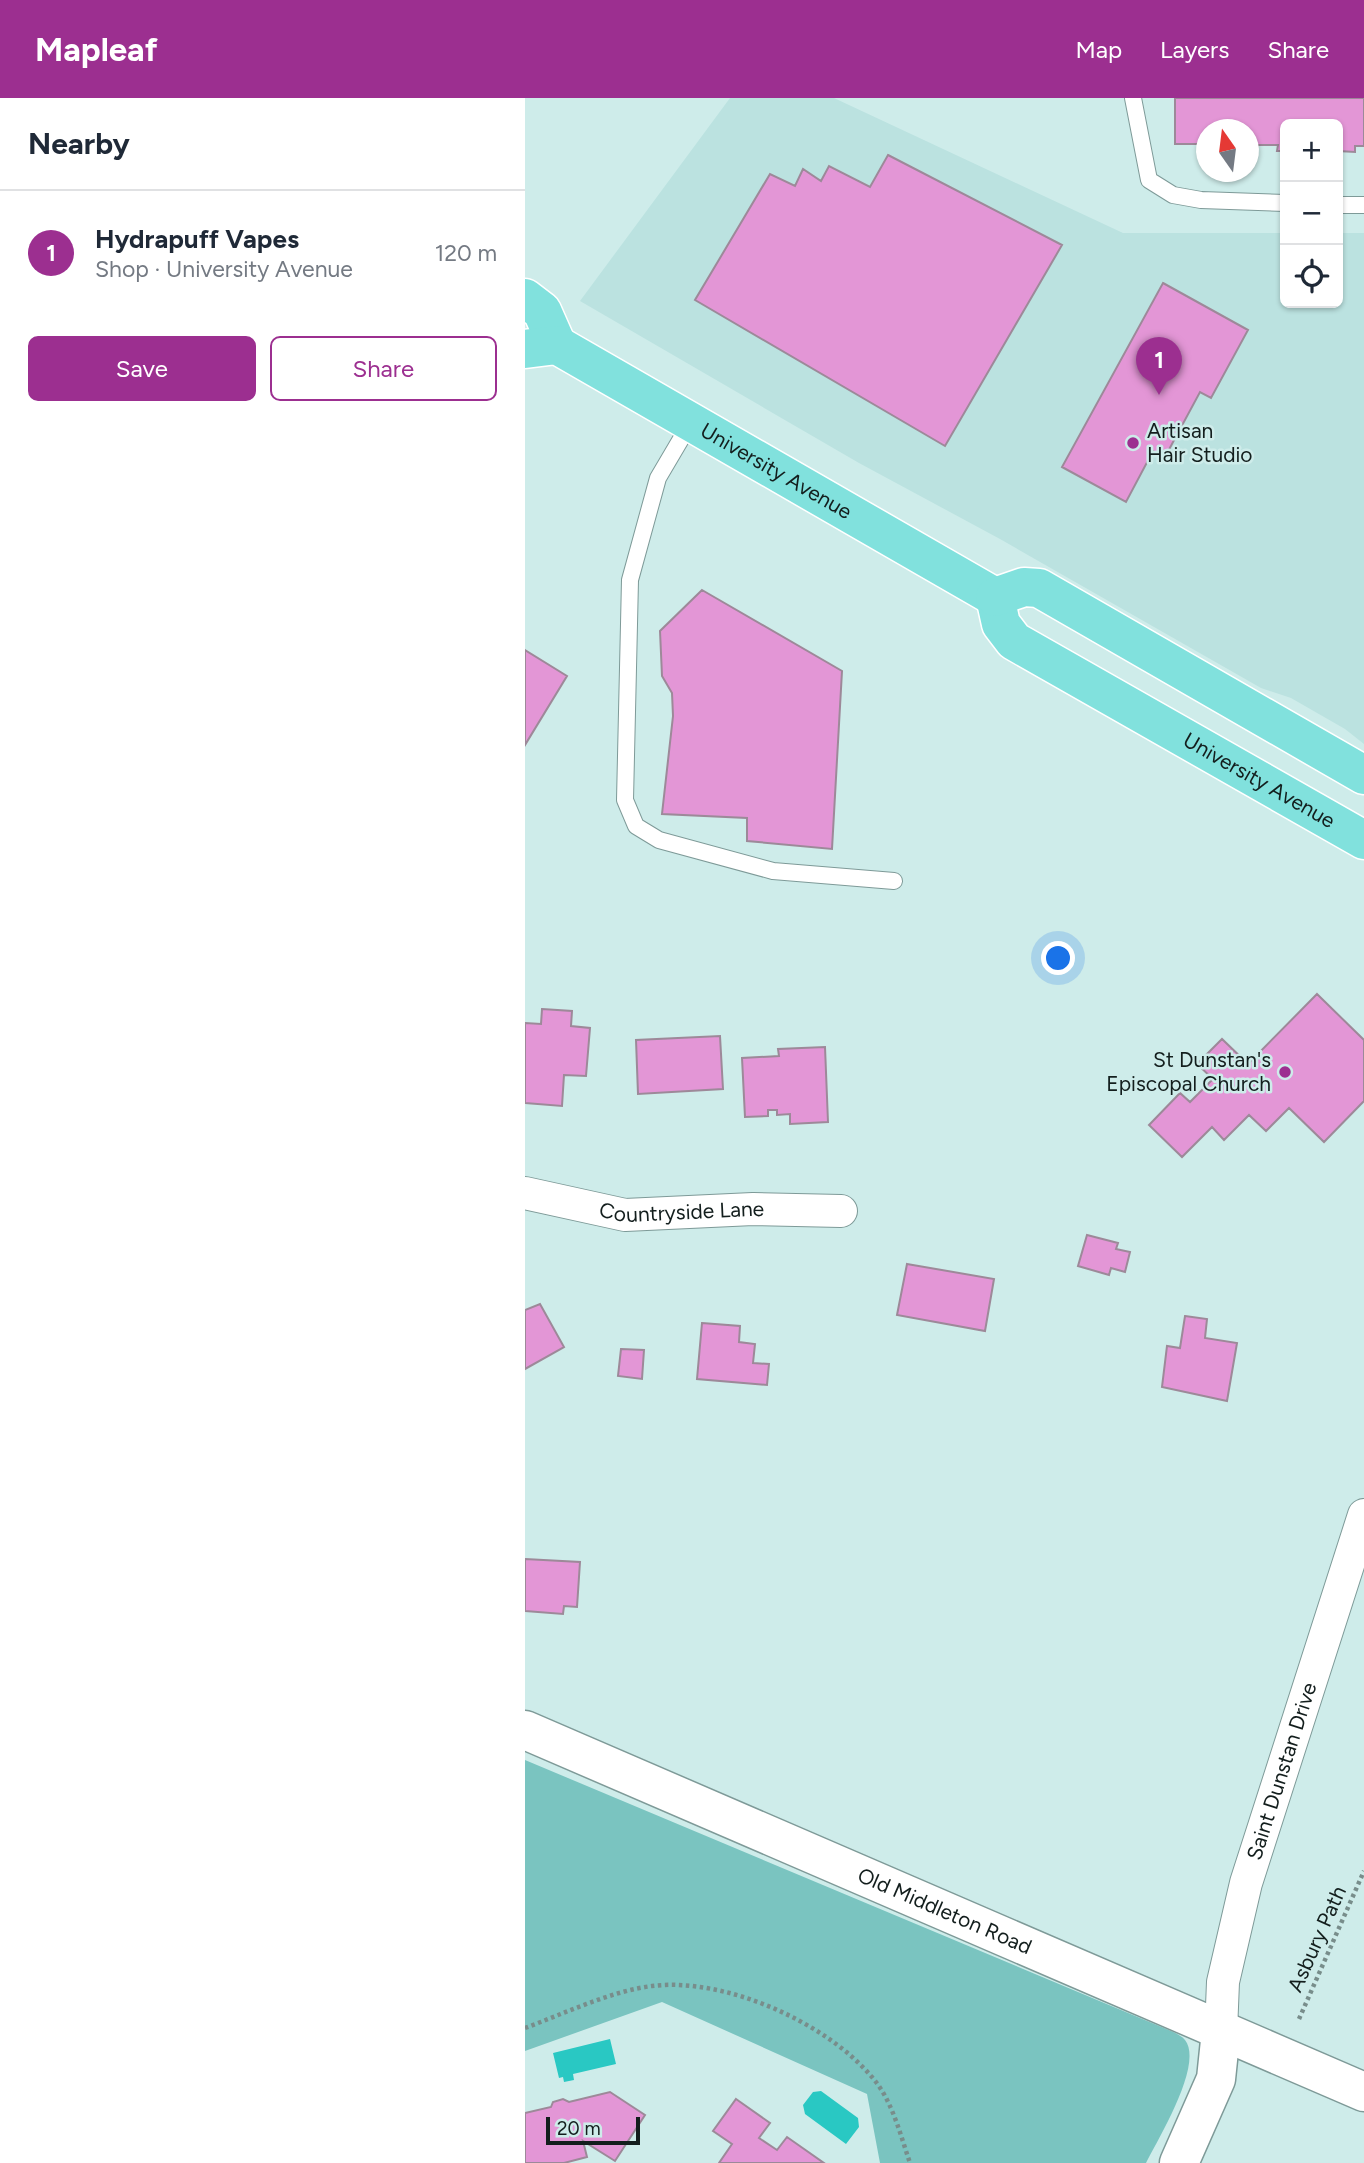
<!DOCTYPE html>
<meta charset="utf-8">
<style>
:root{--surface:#fff;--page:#f2f2f3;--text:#1f2937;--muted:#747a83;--line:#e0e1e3;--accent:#9c2f90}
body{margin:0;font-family:Figtree,sans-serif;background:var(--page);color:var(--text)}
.controls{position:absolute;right:21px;top:21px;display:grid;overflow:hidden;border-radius:10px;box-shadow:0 2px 5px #0004}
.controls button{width:63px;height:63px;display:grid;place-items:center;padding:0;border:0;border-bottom:2px solid var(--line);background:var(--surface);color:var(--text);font:35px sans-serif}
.compass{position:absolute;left:671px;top:21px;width:63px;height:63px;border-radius:50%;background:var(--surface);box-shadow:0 2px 5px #0004;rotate:346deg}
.scale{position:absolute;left:21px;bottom:18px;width:94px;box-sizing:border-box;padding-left:7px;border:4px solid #131e1d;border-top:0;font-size:19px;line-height:24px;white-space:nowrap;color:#131e1d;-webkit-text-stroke:5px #ceecea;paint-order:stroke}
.you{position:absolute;left:534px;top:861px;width:24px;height:24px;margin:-18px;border:5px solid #fff;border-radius:50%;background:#1a73e8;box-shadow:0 0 0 10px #1a73e833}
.badge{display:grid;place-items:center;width:46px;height:46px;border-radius:50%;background:var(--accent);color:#fff;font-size:23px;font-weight:700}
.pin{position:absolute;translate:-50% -58px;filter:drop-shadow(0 2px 4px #0008)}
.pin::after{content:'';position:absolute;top:37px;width:24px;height:21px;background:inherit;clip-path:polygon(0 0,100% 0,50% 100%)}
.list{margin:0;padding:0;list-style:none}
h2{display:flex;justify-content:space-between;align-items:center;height:91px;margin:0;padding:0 28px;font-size:30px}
h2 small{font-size:23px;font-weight:400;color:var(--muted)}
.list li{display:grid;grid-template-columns:46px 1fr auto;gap:21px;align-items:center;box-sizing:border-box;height:126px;padding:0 28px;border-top:2px solid var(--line)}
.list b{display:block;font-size:26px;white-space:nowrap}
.list p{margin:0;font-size:23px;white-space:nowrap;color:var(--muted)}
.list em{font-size:23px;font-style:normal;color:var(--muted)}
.actions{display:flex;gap:14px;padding:21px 28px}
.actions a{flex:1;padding:16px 0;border:2px solid var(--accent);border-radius:10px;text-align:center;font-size:24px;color:var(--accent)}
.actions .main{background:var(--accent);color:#fff}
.icon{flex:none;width:38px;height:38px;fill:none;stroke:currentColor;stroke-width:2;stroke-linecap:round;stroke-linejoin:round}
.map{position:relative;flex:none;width:839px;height:2065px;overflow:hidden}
header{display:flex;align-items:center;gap:42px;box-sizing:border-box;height:98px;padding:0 35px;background:var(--accent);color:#fff}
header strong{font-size:33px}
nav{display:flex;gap:38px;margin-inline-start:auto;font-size:24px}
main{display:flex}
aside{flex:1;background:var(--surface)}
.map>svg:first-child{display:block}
</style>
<header>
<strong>Mapleaf</strong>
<nav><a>Map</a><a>Layers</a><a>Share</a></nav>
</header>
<main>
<aside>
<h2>Nearby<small></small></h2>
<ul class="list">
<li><span class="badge">1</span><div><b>Hydrapuff Vapes</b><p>Shop · University Avenue</p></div><em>120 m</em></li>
</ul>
<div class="actions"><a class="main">Save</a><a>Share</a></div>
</aside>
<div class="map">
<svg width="839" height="2065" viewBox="0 0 839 2065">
<rect width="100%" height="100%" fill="#ceecea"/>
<path fill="#bbe2e0" d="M205,0h104l289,135h162v70h53v-70h26v511l-19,-15 -54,-31 -30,-10 -261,-149 -141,-76 -279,-162z"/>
<path fill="#7ac4c0" d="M0,1662l646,271c4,2 11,5 14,9 19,24 -27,99 -39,123h-266l-13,-69 -205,-92 -137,49z"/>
<path fill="#29c8c3" d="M85,1941l6,25 -43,10 1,6 -10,2 -1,-5 -4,1 -6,-25z
M296,1993l37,27 1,9 -13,17 -41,-30 -2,-9 10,-13z"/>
<path fill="#e396d6" stroke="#9d8999" stroke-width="2" d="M650,0h189v48h-9v6l-17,-1v-27h-53v27h-8l1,-6h-29v-15h-42v14h-32z
M363,57l174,90 -117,201 -250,-146 75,-126 25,12 8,-17 18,12 8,-15 41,21z
M638,185l85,47 -37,68 -11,-6 -35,65 -12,-6 -27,51 -64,-35z
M177,492l140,81 -10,178 -85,-8v-23l-85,-4 11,-98 -1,-23 -10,-17 -2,-45z
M0,552l42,26 -42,69z
M792,896l47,46v61l-40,41 -35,-34 -23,23 -17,-16 -25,25 -12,-13 -30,30 -33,-32 31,-32 10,9 23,-23 -16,-15 25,-25 26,25z
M17,911l30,2 -1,15 19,2 -4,48 -22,-1 -2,31 -37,-3v-80l16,1z
M195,938l3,53 -85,5 -2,-54z
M300,949l3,75 -38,2v-10l-13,1v-5h-9v6l-23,1 -3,-59 37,-2 -1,-7z
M562,1137l31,8 -2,6 14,3 -5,20 -14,-4 -2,7 -31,-9z
M382,1166l87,15 -9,52 -88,-16z
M15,1206l24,43 -39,22v-59z
M660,1218l22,3 -2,19 32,5 -10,58 -65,-14 5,-41 13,2z
M177,1225l38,3 -1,16 16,2 -2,19 16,1 -2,21 -70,-6z
M96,1251l23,1 -2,29 -24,-3z
M0,1461l55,3 -3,45 -13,-1 -1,8 -38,-3z
M85,1994l35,23 -30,46 -32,-20 4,16 -23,6h-39v-50l26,-6 2,-5 10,-3 6,3z
M211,2001l34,24 -11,15 18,12 10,-13 37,26h-105l13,-19 -19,-13z"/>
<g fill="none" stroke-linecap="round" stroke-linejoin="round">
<g stroke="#7e9a98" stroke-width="18">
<path id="lane" d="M608,0l16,82 24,15 28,5 84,3
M813,107h26
M166,324l-33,56 -28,102 -5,220 11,26 23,14 114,31 121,10"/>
</g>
<g stroke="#7e9a98" stroke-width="34">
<g id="street">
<path id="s1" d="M0,1095l100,22 128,-6 88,2"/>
<path id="s2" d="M696,1933l2,-49 23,-99 118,-368"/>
</g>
</g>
<g stroke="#7e9a98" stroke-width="41">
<g id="secondary">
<path id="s3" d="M0,1632l839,362"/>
<path d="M654,2065l37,-84 5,-48"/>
</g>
</g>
<g stroke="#fff" stroke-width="41">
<g id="primary">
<path d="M0,200l17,13 15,34"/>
<path id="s4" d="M0,251l32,-4 438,252"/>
<path id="s5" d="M470,499l6,27 13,17 350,199"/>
<path d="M470,499l29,-10 15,1 325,187"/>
</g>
</g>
<path stroke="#788d8b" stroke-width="4.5" stroke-dasharray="3.5 3.5" stroke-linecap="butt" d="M774,1921l65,-148
M0,1930c38,-14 86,-37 127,-42 71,-9 172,35 219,90 21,23 29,58 39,87"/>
<use href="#lane" stroke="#fff" stroke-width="16"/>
<use href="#street" stroke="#fff" stroke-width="32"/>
<use href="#secondary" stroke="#fff" stroke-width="38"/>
<use href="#primary" stroke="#81e1dd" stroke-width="38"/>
</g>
<g fill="#9c2f90" stroke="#ceecea" stroke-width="2.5">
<circle cx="608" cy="345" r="7"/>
<circle cx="760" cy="974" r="7"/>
</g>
<g text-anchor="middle" stroke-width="5" stroke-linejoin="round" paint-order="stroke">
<g font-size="21" fill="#131e1d" stroke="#ceecea" text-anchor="start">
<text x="622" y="340">Artisan<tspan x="622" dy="24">Hair Studio</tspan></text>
<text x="746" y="969" text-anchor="end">St Dunstan's<tspan x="746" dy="24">Episcopal Church</tspan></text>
</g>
<g font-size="21" fill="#131e1d" stroke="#ceecea">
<text dy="7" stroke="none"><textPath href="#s4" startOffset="285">University Avenue</textPath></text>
<text dy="7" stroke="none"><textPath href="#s5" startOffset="331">University Avenue</textPath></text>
<text dy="7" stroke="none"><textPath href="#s1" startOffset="159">Countryside Lane</textPath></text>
<text dy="7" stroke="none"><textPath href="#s2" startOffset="268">Saint Dunstan Drive</textPath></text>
<text dy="7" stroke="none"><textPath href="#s3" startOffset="457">Old Middleton Road</textPath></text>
<text transform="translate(792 1841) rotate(-66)" y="7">Asbury Path</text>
</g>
</g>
</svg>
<div class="controls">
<button>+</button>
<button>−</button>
<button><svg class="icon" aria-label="locate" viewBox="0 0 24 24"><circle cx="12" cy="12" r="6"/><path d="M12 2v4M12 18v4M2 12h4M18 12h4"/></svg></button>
</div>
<svg class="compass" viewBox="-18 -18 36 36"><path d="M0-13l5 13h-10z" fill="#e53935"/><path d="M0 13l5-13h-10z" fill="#747a83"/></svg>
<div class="scale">20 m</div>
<div class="you"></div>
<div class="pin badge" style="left:634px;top:297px">1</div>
</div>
</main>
